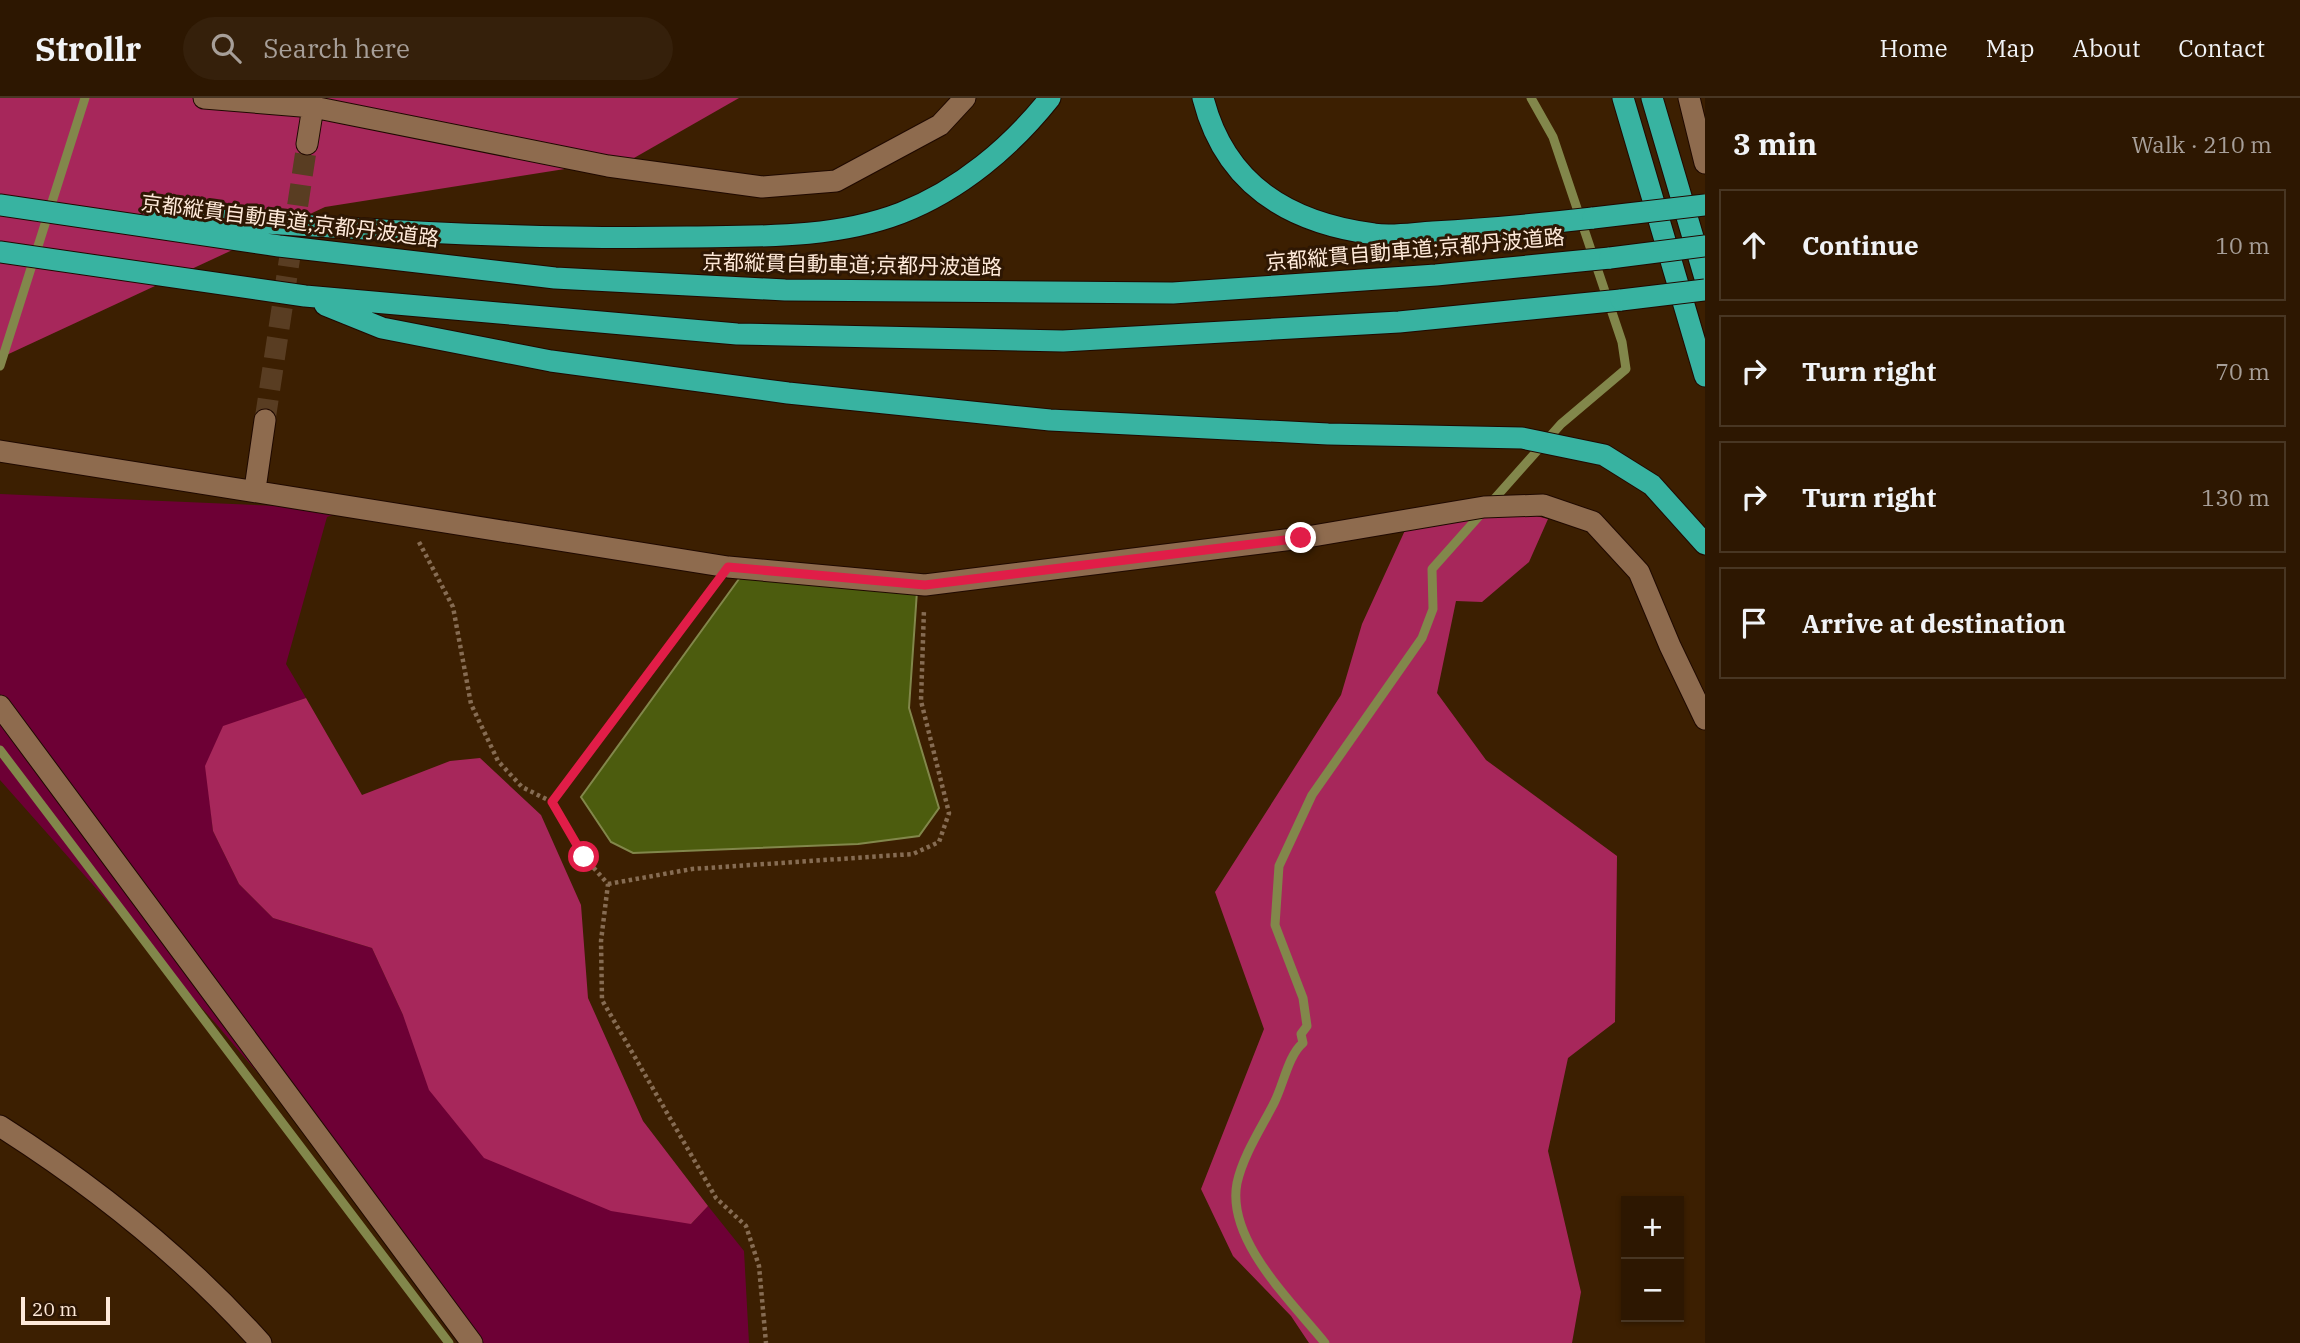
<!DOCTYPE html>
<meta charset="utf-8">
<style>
:root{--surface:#2d1701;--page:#35200b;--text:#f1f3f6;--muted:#a79f99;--line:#483623}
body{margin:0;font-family:"IBM Plex Serif","Noto Sans JP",serif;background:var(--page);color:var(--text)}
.controls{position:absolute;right:21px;bottom:21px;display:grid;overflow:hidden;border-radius:0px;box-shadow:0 2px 5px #0004}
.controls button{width:63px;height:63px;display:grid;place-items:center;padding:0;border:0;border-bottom:2px solid var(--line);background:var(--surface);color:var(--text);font:35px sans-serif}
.scale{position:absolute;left:21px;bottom:18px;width:89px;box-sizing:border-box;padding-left:7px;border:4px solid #ffeada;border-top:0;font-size:19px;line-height:24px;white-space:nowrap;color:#ffeada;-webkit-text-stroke:5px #2e1703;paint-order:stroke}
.stop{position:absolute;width:21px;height:21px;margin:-16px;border:5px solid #e11d48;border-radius:50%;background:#fff}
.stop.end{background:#e11d48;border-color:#fff;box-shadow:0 2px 7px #0008}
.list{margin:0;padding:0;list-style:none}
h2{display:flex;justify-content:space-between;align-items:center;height:91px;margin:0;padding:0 28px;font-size:30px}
h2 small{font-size:23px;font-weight:400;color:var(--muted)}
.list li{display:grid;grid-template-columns:46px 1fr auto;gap:21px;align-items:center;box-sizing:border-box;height:112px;margin:0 14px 14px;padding:0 14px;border:2px solid var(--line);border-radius:0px}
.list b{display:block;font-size:26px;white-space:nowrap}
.list em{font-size:23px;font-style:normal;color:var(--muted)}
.icon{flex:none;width:38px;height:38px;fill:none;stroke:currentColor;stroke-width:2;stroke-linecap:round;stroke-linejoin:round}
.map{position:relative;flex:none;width:1705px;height:1245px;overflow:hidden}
header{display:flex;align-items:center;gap:42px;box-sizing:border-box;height:98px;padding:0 35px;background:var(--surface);border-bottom:2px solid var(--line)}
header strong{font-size:33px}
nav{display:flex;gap:38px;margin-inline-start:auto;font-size:24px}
.search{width:490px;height:63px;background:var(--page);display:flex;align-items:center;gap:18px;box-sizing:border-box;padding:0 24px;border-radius:38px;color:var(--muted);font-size:26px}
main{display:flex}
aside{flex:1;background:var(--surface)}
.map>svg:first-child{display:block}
</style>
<header>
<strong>Strollr</strong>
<div class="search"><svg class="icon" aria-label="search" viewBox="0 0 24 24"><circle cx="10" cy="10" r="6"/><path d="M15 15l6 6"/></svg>Search here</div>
<nav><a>Home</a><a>Map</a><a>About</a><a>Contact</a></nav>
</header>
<main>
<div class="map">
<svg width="1705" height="1245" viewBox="0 0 1705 1245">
<rect width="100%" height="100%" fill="#3c1f01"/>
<path fill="#6d0035" d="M0,396l349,15 -22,8 -41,147 20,34 -83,29 -17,39 7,65 26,53 34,34 99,30 31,67 288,209 17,-18 36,45 5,92h-267l-45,-59 -220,-259 -217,-245z"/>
<path fill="#a7275b" d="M0,0h739l-105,60 -309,49 -325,151z
M1517,413l31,8 -19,43 -47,40 -26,-1 -19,92 49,67 131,96 -2,166 -47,36 -20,93 33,141 -9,51h-263l-18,-27 -58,-60 -32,-67 63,-160 -49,-137 126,-197 21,-71 45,-98z
M306,600l56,97 88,-34 30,-3 61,57 40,90 7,93 55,123 65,85 -17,18 -80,-13 -127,-53 -55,-68 -26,-75 -31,-67 -99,-30 -34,-34 -26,-53 -8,-65 18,-40z"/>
<path fill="#4c5c0e" stroke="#82874b" stroke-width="2" d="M744,474l173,19 -8,117 30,100 -20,28 -61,8 -225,9 -22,-11 -30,-45z"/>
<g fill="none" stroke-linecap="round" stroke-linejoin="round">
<path stroke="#82874b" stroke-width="9" d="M0,268l85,-268
M0,652l449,593
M1325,1245c-33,-41 -99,-103 -88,-160 6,-27 23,-53 36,-78 10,-18 15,-50 30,-62l-2,-9 6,-8 -4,-28 -28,-73 4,-59 33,-71 110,-157 11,-29 -1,-40 129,-145 65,-55 -4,-27 -69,-205 -22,-39"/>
<path stroke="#593d22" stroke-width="21" stroke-dasharray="21 10" stroke-linecap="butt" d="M265,322l42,-276"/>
<g stroke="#1f0900" stroke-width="23">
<path id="minor" d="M204,0l109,9 295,59 154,21 74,-6 104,-56 25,-27
M1689,0l16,65
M307,46l6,-37
M0,353l728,116 197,18 376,-47 183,-31 59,-2 50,17 46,50 31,74 35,73
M255,391l10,-69
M0,608l472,637
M0,1028c96,61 185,132 261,217"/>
</g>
<g stroke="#1f0900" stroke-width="23">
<path id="highway" d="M1203,0c22,87 86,125 171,136 19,3 40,-1 59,-2 54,-3 107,-8 160,-14
M1623,0l82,278
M1652,0l53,180
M0,107l279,41 276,32 230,12 388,3 263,-18 174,-17
M159,118c176,12 352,24 528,21 71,-1 146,2 214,-24 59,-23 110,-66 149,-115
M0,154l305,44 432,38 326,7 336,-19 222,-22
M325,207l57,23 169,33 237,32 262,27 278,14 194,4 82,17 48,30 53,59"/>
</g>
<path stroke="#866c53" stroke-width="4.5" stroke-dasharray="3.5 3.5" stroke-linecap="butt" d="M419,444l34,65 18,97 27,57 24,26 30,15
M711,492l-159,212 32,55 24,27 -7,57 1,59 114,198 30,28 13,40 7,77
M608,786l84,-15 221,-15 26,-12 10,-29 -28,-112 3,-92"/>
<use href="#minor" stroke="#8e6b4e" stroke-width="21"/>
<use href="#highway" stroke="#38b3a1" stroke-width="21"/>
<g stroke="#1f0900" stroke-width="23" stroke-linecap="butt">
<path id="highway-bridge" d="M1593,120l112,-13
M1610,160l95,-12
M1621,202l84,-10"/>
</g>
<use href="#highway-bridge" stroke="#38b3a1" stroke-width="21"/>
</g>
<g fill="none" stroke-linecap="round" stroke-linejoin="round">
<path stroke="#e11d48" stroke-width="9" d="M584,759l-32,-55 176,-235 197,18 376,-47"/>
</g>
<g text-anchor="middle" stroke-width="6" stroke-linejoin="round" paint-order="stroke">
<g font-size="21" fill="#ffeada" stroke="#2e1703">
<text transform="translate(290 123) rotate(7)" y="7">京都縦貫自動車道;京都丹波道路</text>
<text transform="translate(1415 152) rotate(-5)" y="7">京都縦貫自動車道;京都丹波道路</text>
<text transform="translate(852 167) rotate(1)" y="7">京都縦貫自動車道;京都丹波道路</text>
</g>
</g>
</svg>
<div class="controls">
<button>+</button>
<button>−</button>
</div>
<div class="scale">20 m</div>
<div class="stop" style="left:584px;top:759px"></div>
<div class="stop end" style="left:1301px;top:440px"></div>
</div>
<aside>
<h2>3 min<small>Walk · 210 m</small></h2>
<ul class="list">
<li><svg class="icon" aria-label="ahead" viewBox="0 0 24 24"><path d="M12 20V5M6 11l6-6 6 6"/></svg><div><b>Continue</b></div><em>10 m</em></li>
<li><svg class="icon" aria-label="right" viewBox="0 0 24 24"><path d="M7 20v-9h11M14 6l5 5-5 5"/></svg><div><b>Turn right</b></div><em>70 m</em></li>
<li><svg class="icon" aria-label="right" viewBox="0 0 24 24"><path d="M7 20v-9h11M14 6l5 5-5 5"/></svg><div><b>Turn right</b></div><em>130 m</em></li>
<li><svg class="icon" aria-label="arrive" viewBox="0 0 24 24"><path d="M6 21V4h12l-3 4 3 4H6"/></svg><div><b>Arrive at destination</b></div></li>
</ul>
</aside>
</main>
